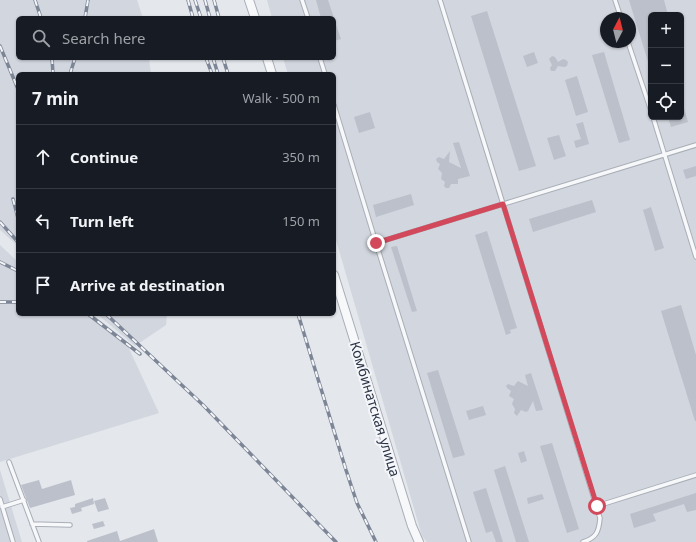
<!DOCTYPE html>
<meta charset="utf-8">
<style>
:root{--surface:#171b24;--page:#242831;--text:#f1f3f6;--muted:#9ea1a6;--line:#363941}
body{margin:0;font-family:"Noto Sans",sans-serif;background:var(--page);color:var(--text)}
.controls{position:absolute;right:12px;top:12px;display:grid;overflow:hidden;border-radius:6px;box-shadow:0 1px 3px #0004}
.controls button{width:36px;height:36px;display:grid;place-items:center;padding:0;border:0;border-bottom:1px solid var(--line);background:var(--surface);color:var(--text);font:20px sans-serif}
.compass{position:absolute;left:600px;top:12px;width:36px;height:36px;border-radius:50%;background:var(--surface);box-shadow:0 1px 3px #0004;rotate:7deg}
.stop{position:absolute;width:12px;height:12px;margin:-9px;border:3px solid #d1495b;border-radius:50%;background:#fff}
.stop.end{background:#d1495b;border-color:#fff;box-shadow:0 1px 4px #0008}
.list{margin:0;padding:0;list-style:none}
h2{display:flex;justify-content:space-between;align-items:center;height:52px;margin:0;padding:0 16px;font-size:17px}
h2 small{font-size:13px;font-weight:400;color:var(--muted)}
.list li{display:grid;grid-template-columns:26px 1fr auto;gap:12px;align-items:center;box-sizing:border-box;height:64px;padding:0 16px;border-top:1px solid var(--line)}
.list b{display:block;font-size:15px;white-space:nowrap}
.list em{font-size:13px;font-style:normal;color:var(--muted)}
.icon{flex:none;width:22px;height:22px;fill:none;stroke:currentColor;stroke-width:2;stroke-linecap:round;stroke-linejoin:round}
.map{position:relative;flex:none;width:696px;height:542px;overflow:hidden}
.search{position:absolute;background:var(--surface);box-shadow:0 1px 3px #0004;left:16px;top:16px;width:320px;height:44px;display:flex;align-items:center;gap:10px;box-sizing:border-box;padding:0 14px;border-radius:6px;color:var(--muted);font-size:15px}
.panel{position:absolute;background:var(--surface);box-shadow:0 1px 3px #0004;left:16px;top:72px;width:320px;height:244px;border-radius:6px}
.map>svg:first-child{display:block}
</style>
<div class="map">
<svg width="696" height="542" viewBox="0 0 696 542">
<rect width="100%" height="100%" fill="#e4e7ec"/>
<path fill="#d2d6de" fill-rule="evenodd" d="M0,0h137l6,18h-125v40h131l2,16h-133v172l-18,-16z
M267,0h429v542h-269l-5,-6 -88,-303v-159h-46l-5,-16h51v-40h-62zM651,15h30v102h-30zM606,18h24v24h-24z
M0,245l18,17v52h74l33,26 34,73 -159,49z
M97,314h70l-1,11 -31,21z
M0,470l22,72h-22z"/>
<path fill="#bbc0ca" d="M316,0h12l6,18h-13z
M629,0h35l4,15h-17v52l-1,1z
M487,11l49,155 -17,5 -48,-155z
M334,22h1l6,17 -7,2z
M534,52l4,11 -11,4 -4,-11z
M604,52l26,88 -11,3 -27,-88z
M552,56l3,1 3,5 5,-3 3,1 2,2 -1,4 -3,1 -6,-1 -3,5h-4l-1,-3 2,-3 -3,-6z
M577,76l11,36 -12,4 -11,-36z
M681,101h1l6,21 -17,5 -3,-10h13z
M370,112l5,16 -16,5 -5,-16z
M583,122l6,22 -13,4 -2,-7 7,-2 -5,-15z
M559,135l7,21 -12,4 -7,-22z
M459,142l11,34 -12,3v5h-7l-2,4h-3l-2,-2 1,-4 -4,-3 1,-6 -4,-4 2,-5 -3,-2 -1,-3 3,-2 5,2 6,-8 -1,11 12,6 -8,-25z
M696,166v10l-10,3 -3,-9z
M411,194l3,11 -38,12 -3,-12z
M592,200l4,12 -63,20 -4,-13z
M651,207l13,41 -9,3 -12,-41z
M487,231l30,97 -7,2 1,3 -5,2 -31,-100z
M397,246l20,65 -5,1 -21,-65z
M681,305l15,50v66h-1l-34,-110z
M438,370l27,85 -12,3 -26,-85z
M531,373l12,37 -7,1 -3,-10 -5,10 -2,1 -5,-2 -4,6 -3,-3 1,-4 -3,-5 2,-5 -5,-3 2,-5 -4,-3 -1,-2 2,-2 6,2 4,-5 10,5 -3,-11z
M483,406l3,9 -17,5 -3,-9z
M552,443l27,86 -12,4 -27,-87z
M524,451l3,10 -6,2 -3,-10z
M505,466l24,76h-13l-22,-72z
M39,480l3,9 29,-9 4,15 -45,13 -9,-23z
M486,488l17,54h-7l-4,-11 -6,2 -13,-41z
M696,493v17l-9,2 -3,-8 -31,10 3,7 -22,7 -4,-14z
M542,494l2,5 -16,5 -1,-6z
M93,498l1,6 -13,4 1,3 -10,3 -2,-6 5,-1v-3z
M105,498l4,11 -11,3 -4,-11z
M103,521l2,5 -11,3 -2,-5z
M154,529l4,13h-71v-1l30,-10 3,10z"/>
<g fill="none" stroke-linecap="round" stroke-linejoin="round">
<g stroke="#a9aeb7" stroke-width="5.5">
<path id="service" d="M302,0l6,18
M440,0l160,518c-1,14 -4,20 -17,24
M615,0l6,18
M628,42l23,69
M320,58l5,16
M334,105l42,138 93,299
M653,117l43,140
M376,243l320,-98
M9,462l30,80
M0,499l13,43
M597,506l99,-31
M2,507l22,-7
M32,524l38,1"/>
</g>
<g stroke="#a9aeb7" stroke-width="10">
<path id="tertiary" d="M249,0l6,18
M267,58l5,16
M334,275l78,251 7,16"/>
</g>
<use href="#service" stroke="#f7f8fa" stroke-width="3.5"/>
<use href="#tertiary" stroke="#f7f8fa" stroke-width="8"/>
<g stroke="#7d8696" stroke-width="3.5">
<path id="rail" d="M35,0l6,18
M188,0l5,18
M195,0l6,18
M205,0l5,18
M214,0l5,18
M85,18l3,-18
M0,46l18,43
M52,58l1,16
M206,58l6,16
M213,58l5,16
M223,58l5,16
M70,74l5,-16
M13,199l5,19
M0,222l18,20
M0,262l18,9
M0,302h18
M88,314l52,40
M106,314l97,91 133,137
M298,314l48,156 11,33 19,39"/>
</g>
<use href="#rail" stroke="#f4f6f9" stroke-width="2" stroke-dasharray="6" stroke-linecap="butt"/>
</g>
<g fill="none" stroke-linecap="round" stroke-linejoin="round">
<path stroke="#d1495b" stroke-width="5" d="M376,243l127,-39 94,302"/>
</g>
<g text-anchor="middle" stroke-width="4" stroke-linejoin="round" paint-order="stroke">
<g font-size="14" fill="#2b3445" stroke="#f4f6f9">
<text transform="translate(375 409) rotate(73)" y="5">Комбинатская улица</text>
</g>
</g>
</svg>
<div class="controls">
<button>+</button>
<button>−</button>
<button><svg class="icon" aria-label="locate" viewBox="0 0 24 24"><circle cx="12" cy="12" r="6"/><path d="M12 2v4M12 18v4M2 12h4M18 12h4"/></svg></button>
</div>
<svg class="compass" viewBox="-18 -18 36 36"><path d="M0-13l5 13h-10z" fill="#e53935"/><path d="M0 13l5-13h-10z" fill="#9ea1a6"/></svg>
<div class="stop" style="left:597px;top:506px"></div>
<div class="stop end" style="left:376px;top:243px"></div>
<div class="search"><svg class="icon" aria-label="search" viewBox="0 0 24 24"><circle cx="10" cy="10" r="6"/><path d="M15 15l6 6"/></svg>Search here</div>
<section class="panel">
<h2>7 min<small>Walk · 500 m</small></h2>
<ul class="list">
<li><svg class="icon" aria-label="ahead" viewBox="0 0 24 24"><path d="M12 20V5M6 11l6-6 6 6"/></svg><div><b>Continue</b></div><em>350 m</em></li>
<li><svg class="icon" aria-label="left" viewBox="0 0 24 24"><path d="M17 20v-9H6M10 6l-5 5 5 5"/></svg><div><b>Turn left</b></div><em>150 m</em></li>
<li><svg class="icon" aria-label="arrive" viewBox="0 0 24 24"><path d="M6 21V4h12l-3 4 3 4H6"/></svg><div><b>Arrive at destination</b></div></li>
</ul>
</section>
</div>
